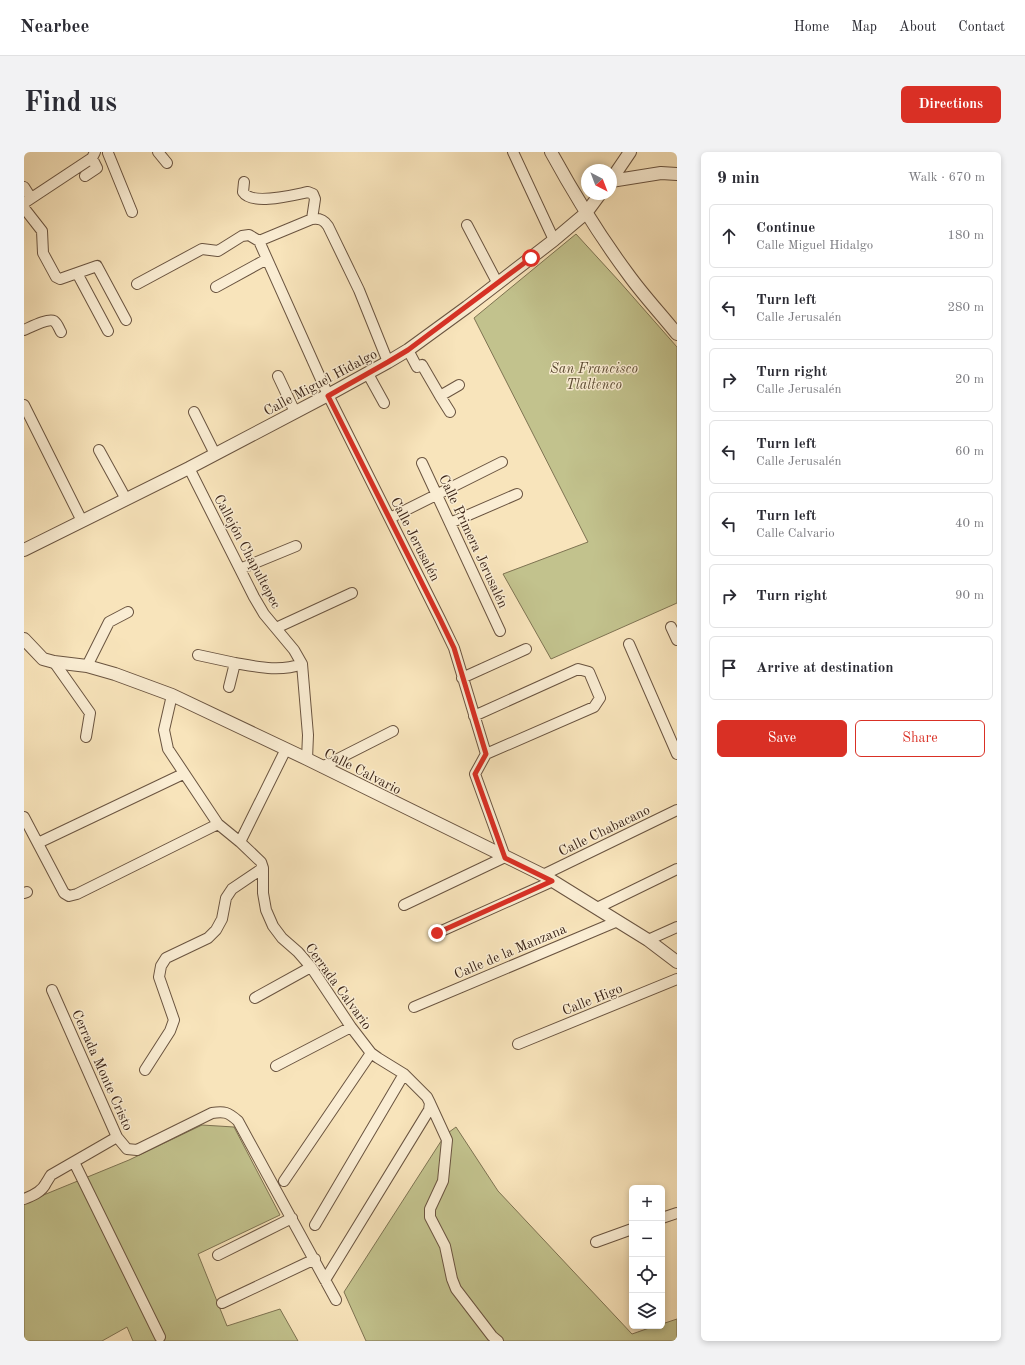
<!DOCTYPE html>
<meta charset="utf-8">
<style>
:root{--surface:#fff;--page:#f2f2f3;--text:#2b2b33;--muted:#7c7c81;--line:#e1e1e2;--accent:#d93025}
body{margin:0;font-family:"Old Standard TT",serif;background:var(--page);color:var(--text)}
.controls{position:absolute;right:12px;bottom:12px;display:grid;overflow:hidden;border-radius:6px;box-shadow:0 2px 6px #0003}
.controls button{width:36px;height:36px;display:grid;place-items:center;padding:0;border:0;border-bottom:1px solid var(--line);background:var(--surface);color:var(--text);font:20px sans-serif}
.compass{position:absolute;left:557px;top:12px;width:36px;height:36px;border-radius:50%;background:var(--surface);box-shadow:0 2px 6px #0003;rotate:138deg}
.stop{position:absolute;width:12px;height:12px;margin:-9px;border:3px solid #d93025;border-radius:50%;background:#fff}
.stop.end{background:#d93025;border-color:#fff;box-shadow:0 1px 4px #0008}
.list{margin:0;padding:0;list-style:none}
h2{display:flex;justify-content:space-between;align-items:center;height:52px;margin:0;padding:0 16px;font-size:17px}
h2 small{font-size:13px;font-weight:400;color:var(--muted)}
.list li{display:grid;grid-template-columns:26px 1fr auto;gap:12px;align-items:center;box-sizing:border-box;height:64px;margin:0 8px 8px;padding:0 8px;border:1px solid var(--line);border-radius:6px}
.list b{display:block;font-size:15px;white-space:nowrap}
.list p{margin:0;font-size:13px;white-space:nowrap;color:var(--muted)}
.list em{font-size:13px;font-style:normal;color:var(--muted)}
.actions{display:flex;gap:8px;padding:12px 16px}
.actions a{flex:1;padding:9px 0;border:1px solid var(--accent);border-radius:6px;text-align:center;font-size:14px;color:var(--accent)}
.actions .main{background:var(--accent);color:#fff}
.icon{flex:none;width:22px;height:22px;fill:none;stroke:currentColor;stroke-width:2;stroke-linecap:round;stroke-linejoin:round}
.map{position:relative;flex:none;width:653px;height:1189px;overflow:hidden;border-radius:6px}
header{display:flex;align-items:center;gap:24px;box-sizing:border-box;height:56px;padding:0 20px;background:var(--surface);border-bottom:1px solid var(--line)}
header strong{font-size:19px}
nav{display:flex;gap:22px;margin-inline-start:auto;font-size:14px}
.intro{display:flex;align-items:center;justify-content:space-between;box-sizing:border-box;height:96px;padding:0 24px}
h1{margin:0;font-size:28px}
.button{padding:10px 18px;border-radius:6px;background:var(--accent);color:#fff;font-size:14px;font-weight:700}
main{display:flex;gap:24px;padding:0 24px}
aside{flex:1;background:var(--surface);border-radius:6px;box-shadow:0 2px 6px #0003}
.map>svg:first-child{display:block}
</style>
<header>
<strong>Nearbee</strong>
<nav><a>Home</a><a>Map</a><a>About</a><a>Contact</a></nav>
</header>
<div class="intro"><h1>Find us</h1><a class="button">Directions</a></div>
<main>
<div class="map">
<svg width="653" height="1189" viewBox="0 0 653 1189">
<rect width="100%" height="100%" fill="#f8e4bb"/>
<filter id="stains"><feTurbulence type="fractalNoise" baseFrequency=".005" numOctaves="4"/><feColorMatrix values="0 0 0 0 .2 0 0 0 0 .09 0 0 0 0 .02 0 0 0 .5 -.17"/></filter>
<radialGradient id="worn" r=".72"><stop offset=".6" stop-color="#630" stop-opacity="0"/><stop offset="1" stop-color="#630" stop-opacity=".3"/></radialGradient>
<path fill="#c2c28d" stroke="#7e7352" d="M552,82l43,47 58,66v256l-126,56 -48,-85 85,-32 -114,-224z
M178,973l32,2 46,88 -82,39 29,72 53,-17 18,32h-165l-6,-14 -25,14h-78v-138l105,-43z
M432,975l42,64 134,143 23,-8h7v-2l15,-5v22h-311l-22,-49 101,-157z"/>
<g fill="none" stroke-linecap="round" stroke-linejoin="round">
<g stroke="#6a5440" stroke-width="12">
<path id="minor" d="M134,0l9,11
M489,0l41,88
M84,1l24,59
M61,24l12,-8 -5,-10
M220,30l-1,10c9,14 50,3 65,0l5,2 2,5 -3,20
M0,35l7,11
M0,51l68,-45 3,-6
M0,56l18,23 1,22 13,24 4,2 37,-13 29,54
M443,73l31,59
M235,89l69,154 112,224 14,29 32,106 -11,20 30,83 -101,48
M53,121l31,58
M113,132l65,-35 16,2 24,-15 7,-1 10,6 53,-22c8,-1 12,1 16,7l31,64 29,72
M192,135l51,-28
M0,178c7,-3 24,-12 30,-9 4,3 5,8 7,11
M384,198l9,17 5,-2 18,31 19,-11
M344,222l16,29
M254,224l17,36
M416,244l10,16
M0,253l58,116
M170,260l21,42
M75,298l27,49
M398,311l78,168
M165,316l65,129 10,17 30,36 8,14 6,71 -1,24
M366,366l112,-56
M426,371l67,-29
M216,417l56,-23
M647,475l6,13
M252,476l76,-35
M605,492l48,110
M174,503l37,8 -6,24
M30,510l36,51 -4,24
M211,511c23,4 45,9 67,1
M63,514l22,-44 19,-10
M438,526l64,-29
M148,543l-8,35 4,19 50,75 22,18 21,20 2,6v25l3,17 7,16 9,12 16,14 13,15 40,60 20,26 7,5 26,16 23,23 3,6 -1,7 -104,170
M450,564l104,-47 11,3 11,26 -6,9 -108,47
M298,615l71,-36
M0,665l40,76 5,3 8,-2 141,-70
M216,690l46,-93
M14,691l145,-69
M519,723l134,-65
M0,741l3,-1
M573,756l80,-39
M413,781l116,-52
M624,788l29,-13
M28,838l65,147 10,12 10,1 75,-37c12,-2 16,-1 26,8l98,179
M231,846l56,-31
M390,855l204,-86
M494,892l159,-65
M252,914l75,-39
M121,918l25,-39 4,-11 -15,-43 2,-11 5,-8 42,-20 8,-8 6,-11 4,-21 6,-9 31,-21
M406,951l17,37 -4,41 -13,28v8l15,29 7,33 4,10 36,47 6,5
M50,1010l86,175
M260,1029l87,-128
M0,1047c8,-3 18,-7 22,-16 2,-3 3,-5 5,-8l66,-38
M638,1066l15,-5
M291,1073l89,-151
M572,1090l36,-13
M194,1103l74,-37
M198,1151l93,-44"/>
</g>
<g stroke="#6a5440" stroke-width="14">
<path id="tertiary" d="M527,0c23,42 48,83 77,122 15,21 33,40 49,60
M587,28l19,-28
M587,29l50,-8 16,1
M0,398l165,-82 139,-73 60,-33 20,-12 59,-43 87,-67 32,-27 14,-19
M0,487l19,20 11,3 33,4 28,8 57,21 135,64 236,116 105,65 29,22"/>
</g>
<use href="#minor" stroke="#faedd3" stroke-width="10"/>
<use href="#tertiary" stroke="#faedd3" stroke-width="12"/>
</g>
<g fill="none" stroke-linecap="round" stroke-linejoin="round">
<path stroke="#d93025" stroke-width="5" d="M413,781l115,-52 -47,-23 -30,-84 11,-20 -32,-106 -14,-29 -112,-223 60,-34 20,-12 123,-92"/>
</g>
<g text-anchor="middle" stroke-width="3" stroke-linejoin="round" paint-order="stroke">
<g font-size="14" font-style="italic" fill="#5d4c34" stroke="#faedd3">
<text x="570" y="221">San Francisco<tspan x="570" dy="16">Tlaltenco</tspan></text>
</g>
<g font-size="14" fill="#3b2417" stroke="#faedd3">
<text transform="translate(296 230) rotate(-28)" y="5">Calle Miguel Hidalgo</text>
<text transform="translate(392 387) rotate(63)" y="5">Calle Jerusalén</text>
<text transform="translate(450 389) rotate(65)" y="5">Calle Primera Jerusalén</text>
<text transform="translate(224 399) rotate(62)" y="5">Callejón Chapultepec</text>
<text transform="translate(339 619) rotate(27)" y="5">Calle Calvario</text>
<text transform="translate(580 678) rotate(-26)" y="5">Calle Chabacano</text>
<text transform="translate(486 799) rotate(-23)" y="5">Calle de la Manzana</text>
<text transform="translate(315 834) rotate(54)" y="5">Cerrada Calvario</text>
<text transform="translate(568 847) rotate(-22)" y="5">Calle Higo</text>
<text transform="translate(79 918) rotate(66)" y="5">Cerrada Monte Cristo</text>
</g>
</g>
<rect width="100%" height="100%" filter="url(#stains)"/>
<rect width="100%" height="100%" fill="url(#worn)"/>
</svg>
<div class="controls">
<button>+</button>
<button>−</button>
<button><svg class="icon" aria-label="locate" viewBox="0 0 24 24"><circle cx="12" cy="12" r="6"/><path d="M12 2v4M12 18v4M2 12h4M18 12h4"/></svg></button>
<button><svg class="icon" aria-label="layers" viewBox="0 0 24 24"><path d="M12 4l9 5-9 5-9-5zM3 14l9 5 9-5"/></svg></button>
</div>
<svg class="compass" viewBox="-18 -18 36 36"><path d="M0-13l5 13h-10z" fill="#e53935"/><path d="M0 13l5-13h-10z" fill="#7c7c81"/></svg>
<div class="stop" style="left:507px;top:106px"></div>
<div class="stop end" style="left:413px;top:781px"></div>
</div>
<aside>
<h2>9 min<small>Walk · 670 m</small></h2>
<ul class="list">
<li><svg class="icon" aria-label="ahead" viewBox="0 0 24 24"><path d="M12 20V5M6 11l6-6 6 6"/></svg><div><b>Continue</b><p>Calle Miguel Hidalgo</p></div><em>180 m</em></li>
<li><svg class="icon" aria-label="left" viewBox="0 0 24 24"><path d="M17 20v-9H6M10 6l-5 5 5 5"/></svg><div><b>Turn left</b><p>Calle Jerusalén</p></div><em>280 m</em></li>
<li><svg class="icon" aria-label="right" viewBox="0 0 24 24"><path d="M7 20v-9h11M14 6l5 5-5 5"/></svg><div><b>Turn right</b><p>Calle Jerusalén</p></div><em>20 m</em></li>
<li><svg class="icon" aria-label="left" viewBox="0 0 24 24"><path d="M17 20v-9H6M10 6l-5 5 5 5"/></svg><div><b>Turn left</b><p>Calle Jerusalén</p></div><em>60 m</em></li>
<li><svg class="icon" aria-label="left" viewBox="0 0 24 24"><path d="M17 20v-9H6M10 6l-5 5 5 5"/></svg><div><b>Turn left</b><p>Calle Calvario</p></div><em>40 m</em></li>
<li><svg class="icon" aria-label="right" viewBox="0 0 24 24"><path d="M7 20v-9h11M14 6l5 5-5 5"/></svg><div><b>Turn right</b></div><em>90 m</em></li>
<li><svg class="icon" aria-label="arrive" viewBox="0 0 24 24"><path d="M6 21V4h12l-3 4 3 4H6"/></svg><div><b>Arrive at destination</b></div></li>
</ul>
<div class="actions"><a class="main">Save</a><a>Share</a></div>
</aside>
</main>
